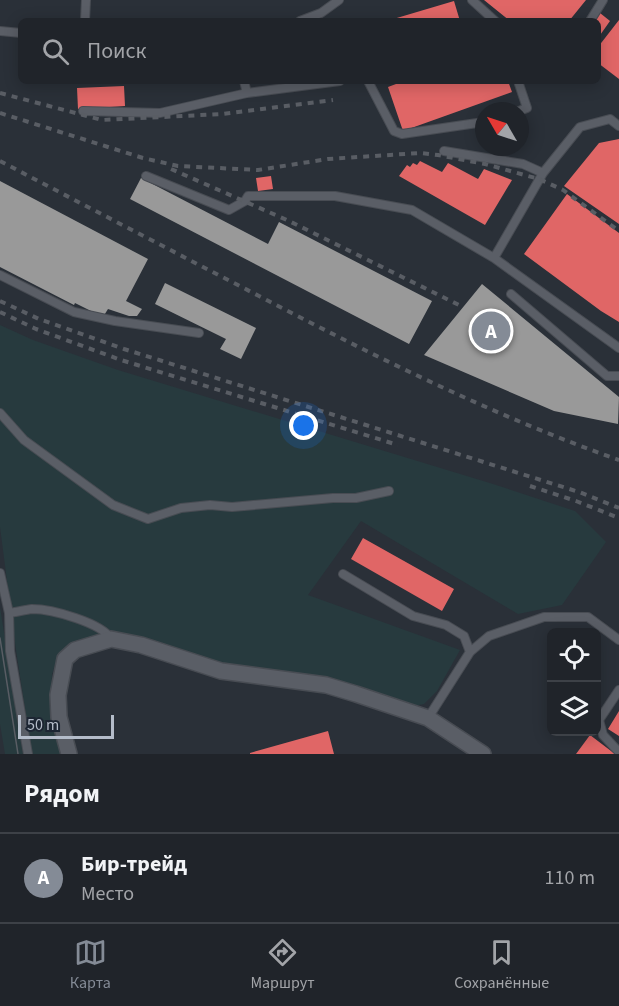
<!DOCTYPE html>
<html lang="ru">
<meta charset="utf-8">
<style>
:root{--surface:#20242a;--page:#2d3036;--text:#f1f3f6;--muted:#a2a4a8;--line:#3d4147;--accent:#848b96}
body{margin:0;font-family:"Source Sans 3",sans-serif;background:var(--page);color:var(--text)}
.controls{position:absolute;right:18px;bottom:18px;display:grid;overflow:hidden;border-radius:9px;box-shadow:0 3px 15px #0003}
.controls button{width:54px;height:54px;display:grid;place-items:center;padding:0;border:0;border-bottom:2px solid var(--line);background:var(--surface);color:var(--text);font:30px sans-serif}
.compass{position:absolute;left:475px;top:102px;width:54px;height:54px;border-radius:50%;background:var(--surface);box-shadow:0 3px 15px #0003;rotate:309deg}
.scale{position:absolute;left:18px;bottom:15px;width:96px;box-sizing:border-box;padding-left:6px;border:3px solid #b4bcc9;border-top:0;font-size:16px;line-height:21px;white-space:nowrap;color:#b4bcc9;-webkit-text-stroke:4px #1d2633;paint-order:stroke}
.you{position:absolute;left:304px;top:426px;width:21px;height:21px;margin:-15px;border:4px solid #fff;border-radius:50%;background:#1a73e8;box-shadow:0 0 0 9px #1a73e833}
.badge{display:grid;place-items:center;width:39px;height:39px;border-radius:50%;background:var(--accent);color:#fff;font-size:20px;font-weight:700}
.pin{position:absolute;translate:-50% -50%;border:3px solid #fff;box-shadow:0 2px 6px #0006}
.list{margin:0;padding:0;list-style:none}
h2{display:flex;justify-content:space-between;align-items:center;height:78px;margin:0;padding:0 24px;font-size:26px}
h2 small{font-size:20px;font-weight:400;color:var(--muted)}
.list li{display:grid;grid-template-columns:39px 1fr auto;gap:18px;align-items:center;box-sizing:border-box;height:90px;padding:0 24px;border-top:2px solid var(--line)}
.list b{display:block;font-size:22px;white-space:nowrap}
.list p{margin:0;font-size:20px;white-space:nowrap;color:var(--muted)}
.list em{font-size:20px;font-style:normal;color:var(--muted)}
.icon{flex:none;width:33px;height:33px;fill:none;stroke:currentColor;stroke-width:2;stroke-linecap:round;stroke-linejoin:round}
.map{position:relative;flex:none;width:619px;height:754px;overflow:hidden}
.search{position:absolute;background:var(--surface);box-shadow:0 3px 15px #0003;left:18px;right:18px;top:18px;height:66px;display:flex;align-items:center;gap:15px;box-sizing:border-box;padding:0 21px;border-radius:9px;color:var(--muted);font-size:22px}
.sheet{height:168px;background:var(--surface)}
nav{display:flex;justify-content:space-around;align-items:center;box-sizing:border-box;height:84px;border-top:2px solid var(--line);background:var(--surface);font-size:16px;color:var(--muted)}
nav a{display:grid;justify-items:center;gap:3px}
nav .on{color:var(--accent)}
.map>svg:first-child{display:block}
</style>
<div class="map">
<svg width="619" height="754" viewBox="0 0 619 754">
<rect width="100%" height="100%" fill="#2a3038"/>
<path fill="#273a3e" d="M0,325l33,15 85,30 375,114 82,27 31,31 -44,63 -44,9 -157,-93 -53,74 152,55 -23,41 -13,13 -15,3 -189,-43 -77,-26 -27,-6 -44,11 -14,13 -6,18 -1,23 11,57h-30l-16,-104 -16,-123z
M0,607l23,147h-18l-5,-30z"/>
<path fill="#e06666" d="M484,0h102l-17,21h-59z
M454,1l6,20h-70v-1z
M600,13l10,8 -12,17v-17h-4z
M619,20v59l-21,-16v-16z
M404,81h104l4,11 -109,39 -15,-44z
M124,86l1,20 -47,3 -1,-21z
M619,139v85l-55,-38 35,-43z
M420,161l22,11 6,-9 30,16 6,-10 28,11 -27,45 -86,-49 8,-11 3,2 3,-4 4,2z
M271,176l2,13 -15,2 -2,-13z
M567,194l52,39v89l-18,-11 -77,-57z
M363,538l91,51 -12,22 -91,-52z
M619,711v25l-11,-7z
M328,731l6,23h-84v-1z
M590,735l25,19h-39z"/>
<path fill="#999" d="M141,178l127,66 11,-22 153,79 -23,43 -279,-145z
M0,181l148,78 -22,42 16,8 -5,7h-8l-21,-7 -5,8 -28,-14 -1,2 -74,-38z
M165,283l91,45 -15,31 -21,-10 6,-10 -71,-35z
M482,284l137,113 -1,27 -64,-13 -130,-56z"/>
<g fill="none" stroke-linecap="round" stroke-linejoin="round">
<g stroke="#484c53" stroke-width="10">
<path id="service" d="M472,0l23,21
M85,21l1,-21
M300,21l21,-8 18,-13
M590,21l13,-21
M0,31l21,2
M244,81l3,12
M368,81l26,50 8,3 82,-12
M518,81l9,27 -8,3
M83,111l77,2 87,-20 93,-12
M444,151l79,13 20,9 37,-46 30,-8 9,7
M543,173l-49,85 125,90
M146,176l83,34 16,-9 3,-5h87l77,14 82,48
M0,275l74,37 41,9 84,12
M511,294l96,82h12
M0,413l24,27 89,65 35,14 33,-11 29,-3 22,2 101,-9h23l33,-7
M0,573l9,40 1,38 18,103
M343,574l70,42 33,9 18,11 6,16
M9,613c7,-1 16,-3 23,-4 20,0 70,14 79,30
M619,690l-20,30 4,15 16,17
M428,718l42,-66 19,-16 55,-19h44l31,23"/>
</g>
<g stroke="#484c53" stroke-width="18">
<path id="minor" d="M69,754l-10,-37 -1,-22 7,-36 10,-9 36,-11 30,6 80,26 105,14 30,9 72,24 55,36"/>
</g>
<use href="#service" stroke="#5a5e66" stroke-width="8"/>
<use href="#minor" stroke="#5a5e66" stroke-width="15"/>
<path stroke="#595d64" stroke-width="1.5" d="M0,638l18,116"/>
<path stroke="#595d64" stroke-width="4" stroke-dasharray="6 6" stroke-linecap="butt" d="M0,93l102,27 121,-6 110,-14
M0,113l143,45 35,8 80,4 70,-11 92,-6 18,2 47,9 54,15 24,11 56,41
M0,161c86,45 172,90 259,135 117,61 235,120 360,164
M171,169l116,51 176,87
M0,301l39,18 85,30 455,143 40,16
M0,312l36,17 85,31 277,85
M530,486l46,15 43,17"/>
</g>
</svg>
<div class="controls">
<button><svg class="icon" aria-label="locate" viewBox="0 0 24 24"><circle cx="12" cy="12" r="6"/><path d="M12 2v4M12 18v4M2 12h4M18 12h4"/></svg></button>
<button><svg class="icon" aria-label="layers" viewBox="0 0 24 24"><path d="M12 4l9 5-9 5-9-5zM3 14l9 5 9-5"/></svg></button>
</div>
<svg class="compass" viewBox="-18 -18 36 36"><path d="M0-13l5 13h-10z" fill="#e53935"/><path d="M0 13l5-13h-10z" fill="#a2a4a8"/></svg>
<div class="scale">50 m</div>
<div class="you"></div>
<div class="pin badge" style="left:491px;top:331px">A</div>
<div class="search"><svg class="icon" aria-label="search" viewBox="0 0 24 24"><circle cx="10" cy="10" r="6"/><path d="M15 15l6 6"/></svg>Поиск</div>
</div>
<section class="sheet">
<h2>Рядом<small></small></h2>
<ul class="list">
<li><span class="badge">A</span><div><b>Бир-трейд</b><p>Место</p></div><em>110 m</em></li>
</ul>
</section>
<nav>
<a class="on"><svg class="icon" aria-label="map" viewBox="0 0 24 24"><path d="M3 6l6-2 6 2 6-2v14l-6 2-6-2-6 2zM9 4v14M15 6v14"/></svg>Карта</a>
<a><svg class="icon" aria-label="directions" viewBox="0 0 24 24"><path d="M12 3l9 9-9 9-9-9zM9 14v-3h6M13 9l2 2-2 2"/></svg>Маршрут</a>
<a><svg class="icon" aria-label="saved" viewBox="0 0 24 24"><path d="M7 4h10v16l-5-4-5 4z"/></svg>Сохранённые</a>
</nav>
